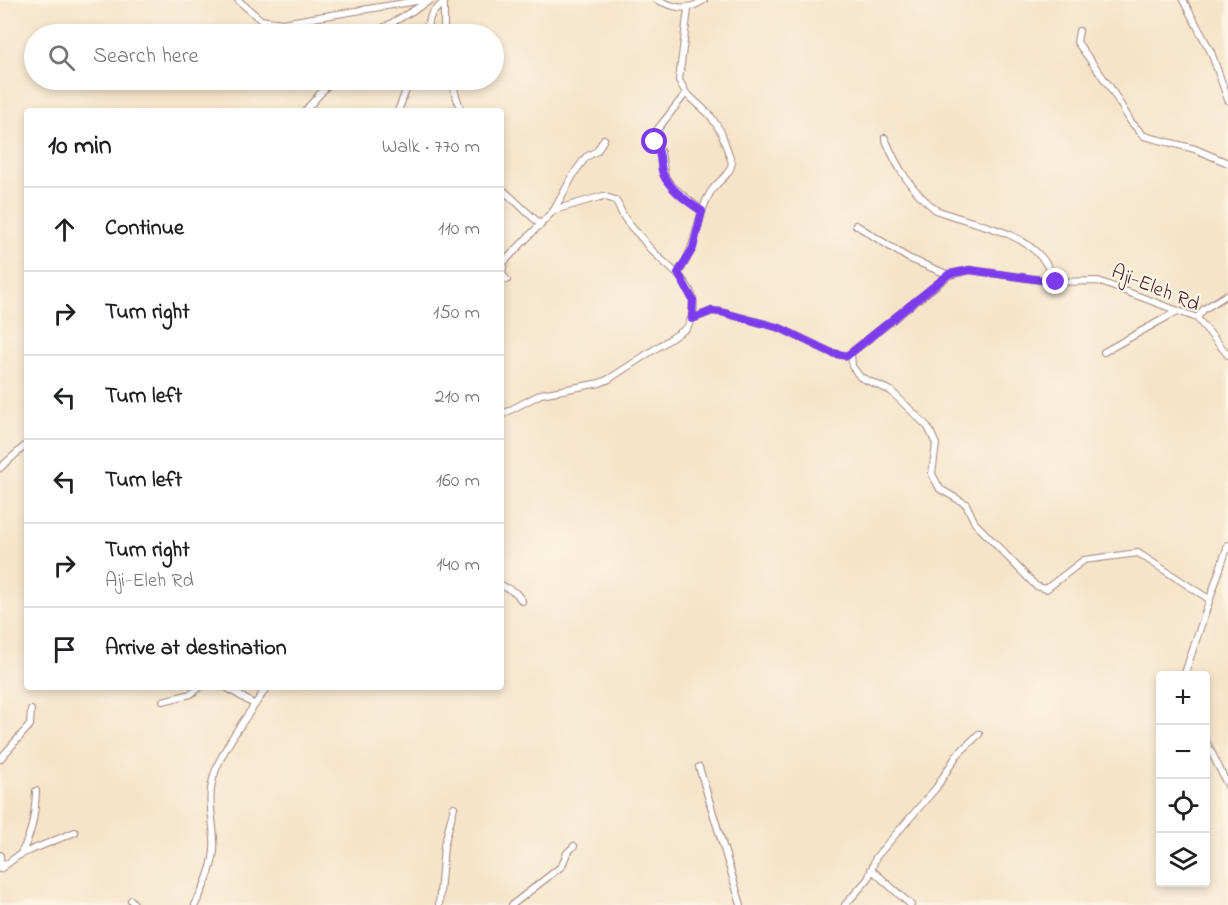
<!DOCTYPE html>
<meta charset="utf-8">
<style>
:root{--surface:#fff;--page:#f2f2f2;--text:#202124;--muted:#757577;--line:#e0e0e0}
body{margin:0;font-family:"Indie Flower",sans-serif;background:var(--page);color:var(--text)}
.controls{position:absolute;right:18px;bottom:18px;display:grid;overflow:hidden;border-radius:6px;box-shadow:0 3px 9px #0003}
.controls button{width:54px;height:54px;display:grid;place-items:center;padding:0;border:0;border-bottom:2px solid var(--line);background:var(--surface);color:var(--text);font:30px sans-serif}
.stop{position:absolute;width:18px;height:18px;margin:-14px;border:4px solid #7c3aed;border-radius:50%;background:#fff}
.stop.end{background:#7c3aed;border-color:#fff;box-shadow:0 2px 6px #0008}
.list{margin:0;padding:0;list-style:none}
h2{display:flex;justify-content:space-between;align-items:center;height:78px;margin:0;padding:0 24px;font-size:26px}
h2 small{font-size:20px;font-weight:400;color:var(--muted)}
.list li{display:grid;grid-template-columns:39px 1fr auto;gap:18px;align-items:center;box-sizing:border-box;height:84px;padding:0 24px;border-top:2px solid var(--line)}
.list b{display:block;font-size:22px;white-space:nowrap}
.list p{margin:0;font-size:20px;white-space:nowrap;color:var(--muted)}
.list em{font-size:20px;font-style:normal;color:var(--muted)}
.icon{flex:none;width:33px;height:33px;fill:none;stroke:currentColor;stroke-width:2;stroke-linecap:round;stroke-linejoin:round}
.map{position:relative;flex:none;width:1228px;height:905px;overflow:hidden}
.search{position:absolute;background:var(--surface);box-shadow:0 3px 9px #0003;left:24px;top:24px;width:480px;height:66px;display:flex;align-items:center;gap:15px;box-sizing:border-box;padding:0 21px;border-radius:33px;color:var(--muted);font-size:22px}
.panel{position:absolute;background:var(--surface);box-shadow:0 3px 9px #0003;left:24px;top:108px;width:480px;height:582px;border-radius:6px}
.map>svg:first-child{display:block}
</style>
<div class="map">
<svg width="1228" height="905" viewBox="0 0 1228 905">
<rect width="100%" height="100%" fill="#fcf5e5"/>
<filter id="ink" filterUnits="userSpaceOnUse"><feTurbulence type="fractalNoise" baseFrequency=".0167" numOctaves="2"/><feDisplacementMap in="SourceGraphic" scale="12" xChannelSelector="R" yChannelSelector="G"/><feConvolveMatrix kernelMatrix="1 2 1 2 8 2 1 2 1" color-interpolation-filters="sRGB"/></filter>
<filter id="wash" filterUnits="userSpaceOnUse"><feTurbulence type="fractalNoise" baseFrequency=".008" numOctaves="4" result="noise"/><feDisplacementMap in="SourceGraphic" scale="24" xChannelSelector="R" yChannelSelector="G"/><feGaussianBlur stdDeviation="1.35" result="paint"/><feColorMatrix in="noise" values="0 0 0 0 0 0 0 0 0 0 0 0 0 0 0 0 0 1.4 0 .05"/><feComposite in="paint" operator="in"/></filter>
<g filter="url(#wash)">
<rect width="100%" height="100%" fill="#f6e4ca"/>
</g>
<g filter="url(#ink)">
<g fill="none" stroke-linecap="round" stroke-linejoin="round">
<g stroke="#a0827a" stroke-width="8">
<path id="minor" d="M238,0l23,20 21,3 141,-23
M657,0c19,8 29,12 47,0
M1183,0l28,52 17,48
M444,1v33
M1079,31l-2,11 33,45 21,35 13,14 51,13 33,14
M373,34l58,-34
M424,34l8,-21 12,-11
M451,80l10,31
M686,93l-29,37 -2,12 6,10 4,25 6,8 31,26
M305,111l27,-31
M398,111l12,-31
M885,138c12,30 26,52 51,72 34,14 81,18 106,48 6,7 10,17 14,24
M501,188l40,37
M856,225l52,33 41,17 21,-5 86,12 42,-1 99,37 31,37
M678,273c20,-26 17,-54 32,-80 7,-12 19,-16 22,-30l-11,-31 -11,-17 -24,-22 -7,-13 9,-71
M507,280l-5,-6 2,-12 50,-52 21,-38 11,-15 11,-6 7,-12
M1197,318l7,-9 24,-15
M692,319l20,-8 9,1 59,16 52,25 15,3 102,-81
M1104,352l72,-40
M851,354l1,12 8,11 31,14 37,36 8,17 -4,30 8,15 26,15 9,19 61,63 10,3 38,-29 54,-7 71,46
M501,415l40,-21 59,-11 9,-4 78,-51c23,-41 -19,-57 -40,-83 -6,-9 -15,-16 -21,-25 -5,-6 -6,-14 -11,-20l-12,-4 -49,14
M0,468l27,-24
M501,585l15,8 6,8
M1184,676l44,-131
M226,687l29,18
M163,701l28,-7 9,-7
M1206,741l22,45
M0,759l30,-34 1,-15
M699,767l42,138
M0,855l1,12
M20,855c12,-20 15,-40 16,-64
M0,869l19,-14 56,-23
M871,869l40,36
M131,900l4,5
M195,905c10,-20 21,-43 19,-66 -1,-19 -6,-37 -2,-56 6,-31 37,-69 55,-96
M439,905l5,-59 10,-39
M512,905l50,-39 5,-13 7,-7
M845,905l23,-26 8,-22 60,-69 21,-33 22,-21"/>
</g>
<use href="#minor" stroke="#fff" stroke-width="6"/>
</g>
</g>
<g fill="none" stroke-linecap="round" stroke-linejoin="round" filter="url(#ink)">
<path stroke="#7c3aed" stroke-width="8" d="M655,142c8,15 4,22 8,32 7,15 26,29 39,37l-9,37 -15,25 15,27 -1,19 20,-8 9,1 59,16 52,25 15,3 102,-82 21,-4 86,12"/>
</g>
<g text-anchor="middle" stroke-width="4.5" stroke-linejoin="round" paint-order="stroke">
<g font-size="21" fill="#4a1f2b" stroke="#fcf5e5">
<text transform="translate(1156 287) rotate(22)" y="7">Aji-Eleh Rd</text>
</g>
</g>
</svg>
<div class="controls">
<button>+</button>
<button>−</button>
<button><svg class="icon" aria-label="locate" viewBox="0 0 24 24"><circle cx="12" cy="12" r="6"/><path d="M12 2v4M12 18v4M2 12h4M18 12h4"/></svg></button>
<button><svg class="icon" aria-label="layers" viewBox="0 0 24 24"><path d="M12 4l9 5-9 5-9-5zM3 14l9 5 9-5"/></svg></button>
</div>
<div class="stop" style="left:655px;top:142px"></div>
<div class="stop end" style="left:1056px;top:282px"></div>
<div class="search"><svg class="icon" aria-label="search" viewBox="0 0 24 24"><circle cx="10" cy="10" r="6"/><path d="M15 15l6 6"/></svg>Search here</div>
<section class="panel">
<h2>10 min<small>Walk · 770 m</small></h2>
<ul class="list">
<li><svg class="icon" aria-label="ahead" viewBox="0 0 24 24"><path d="M12 20V5M6 11l6-6 6 6"/></svg><div><b>Continue</b></div><em>110 m</em></li>
<li><svg class="icon" aria-label="right" viewBox="0 0 24 24"><path d="M7 20v-9h11M14 6l5 5-5 5"/></svg><div><b>Turn right</b></div><em>150 m</em></li>
<li><svg class="icon" aria-label="left" viewBox="0 0 24 24"><path d="M17 20v-9H6M10 6l-5 5 5 5"/></svg><div><b>Turn left</b></div><em>210 m</em></li>
<li><svg class="icon" aria-label="left" viewBox="0 0 24 24"><path d="M17 20v-9H6M10 6l-5 5 5 5"/></svg><div><b>Turn left</b></div><em>160 m</em></li>
<li><svg class="icon" aria-label="right" viewBox="0 0 24 24"><path d="M7 20v-9h11M14 6l5 5-5 5"/></svg><div><b>Turn right</b><p>Aji-Eleh Rd</p></div><em>140 m</em></li>
<li><svg class="icon" aria-label="arrive" viewBox="0 0 24 24"><path d="M6 21V4h12l-3 4 3 4H6"/></svg><div><b>Arrive at destination</b></div></li>
</ul>
</section>
</div>
